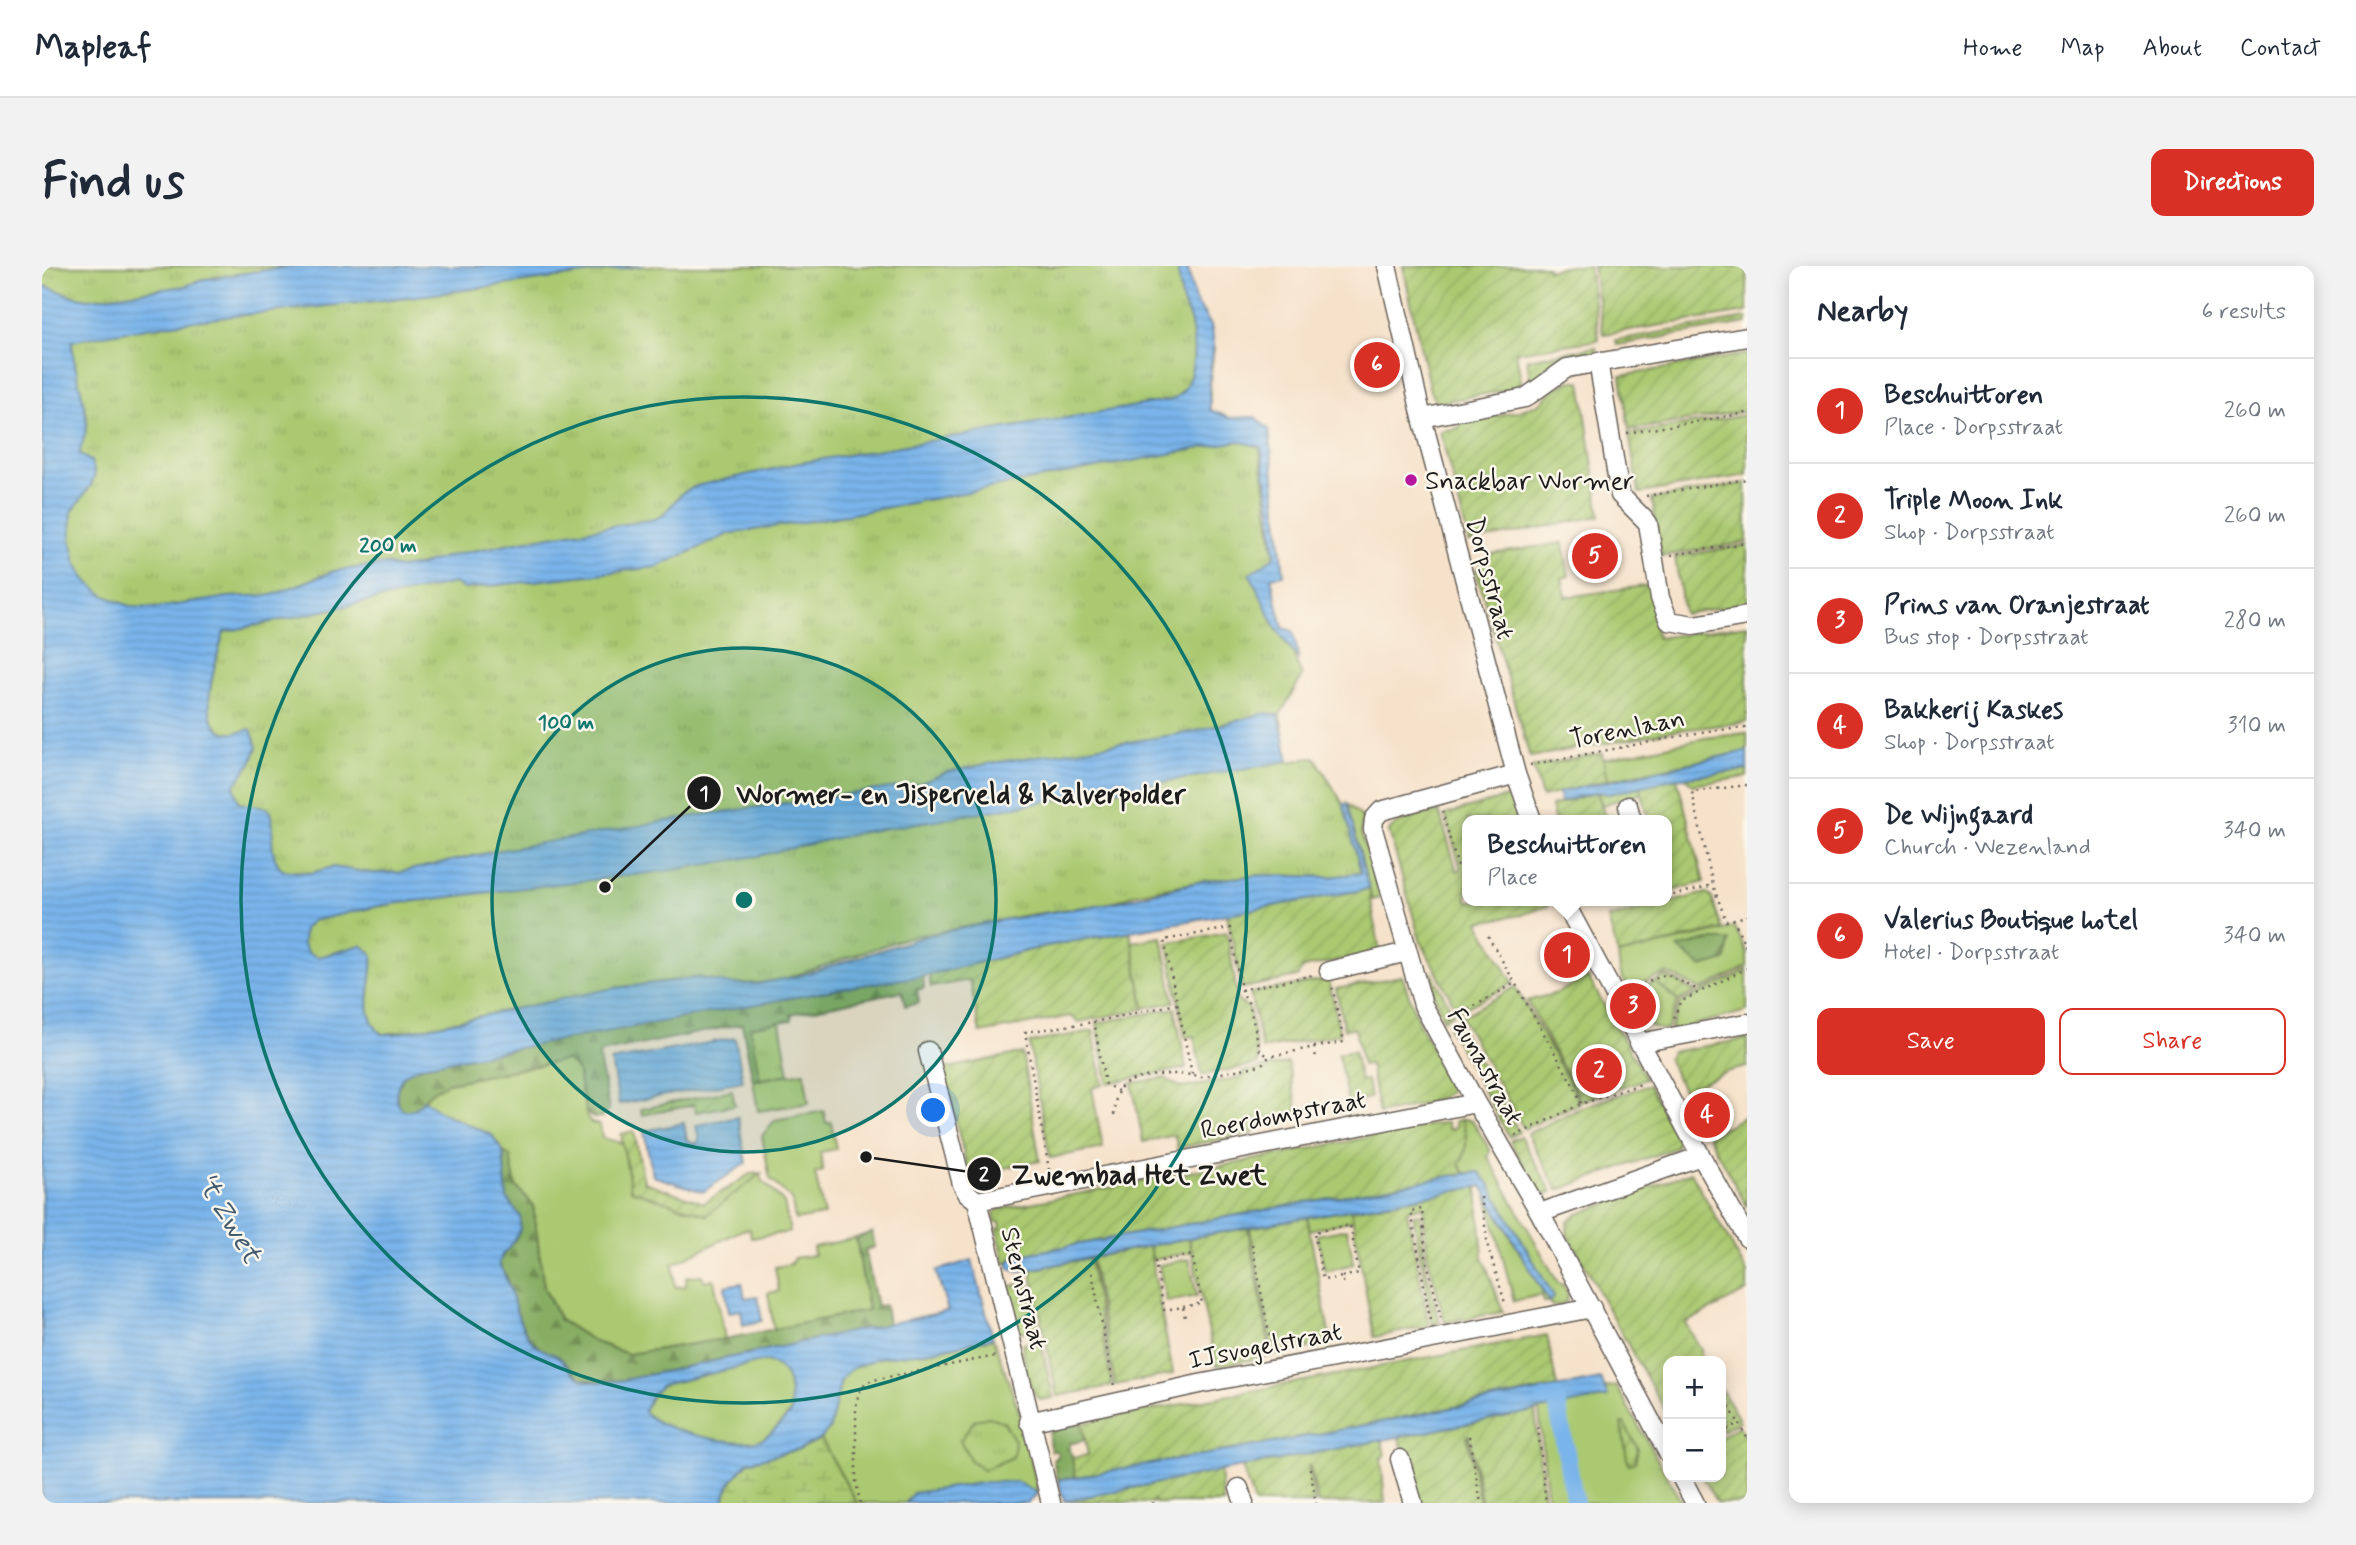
<!DOCTYPE html>
<meta charset="utf-8">
<style>
:root{--surface:#fff;--page:#f2f2f3;--text:#1f2937;--muted:#747a83;--line:#e0e1e3;--accent:#d93025}
body{margin:0;font-family:Mynerve,sans-serif;background:var(--page);color:var(--text)}
.controls{position:absolute;right:21px;bottom:21px;display:grid;overflow:hidden;border-radius:14px;box-shadow:0 4px 18px #0003}
.controls button{width:63px;height:63px;display:grid;place-items:center;padding:0;border:0;border-bottom:2px solid var(--line);background:var(--surface);color:var(--text);font:35px sans-serif}
.you{position:absolute;left:892px;top:845px;width:24px;height:24px;margin:-18px;border:5px solid #fff;border-radius:50%;background:#1a73e8;box-shadow:0 0 0 10px #1a73e833}
.badge{display:grid;place-items:center;width:46px;height:46px;border-radius:50%;background:var(--accent);color:#fff;font-size:23px;font-weight:700}
.pin{position:absolute;translate:-50% -50%;border:4px solid #fff;box-shadow:0 2px 7px #0006}
.popup{position:absolute;left:1420px;top:549px;width:210px;height:91px;box-sizing:border-box;display:grid;place-content:center;border-radius:14px;background:var(--surface);filter:drop-shadow(0 2px 5px #0005);font-size:23px;white-space:nowrap;color:var(--muted)}
.popup b{font-size:26px;color:var(--text)}
.popup::after{content:'';position:absolute;left:50%;top:100%;margin-left:-14px;border:14px solid transparent;border-top-color:var(--surface)}
.list{margin:0;padding:0;list-style:none}
h2{display:flex;justify-content:space-between;align-items:center;height:91px;margin:0;padding:0 28px;font-size:30px}
h2 small{font-size:23px;font-weight:400;color:var(--muted)}
.list li{display:grid;grid-template-columns:46px 1fr auto;gap:21px;align-items:center;box-sizing:border-box;height:105px;padding:0 28px;border-top:2px solid var(--line)}
.list b{display:block;font-size:26px;white-space:nowrap}
.list p{margin:0;font-size:23px;white-space:nowrap;color:var(--muted)}
.list em{font-size:23px;font-style:normal;color:var(--muted)}
.actions{display:flex;gap:14px;padding:21px 28px}
.actions a{flex:1;padding:16px 0;border:2px solid var(--accent);border-radius:14px;text-align:center;font-size:24px;color:var(--accent)}
.actions .main{background:var(--accent);color:#fff}
.map{position:relative;flex:none;width:1705px;height:1237px;overflow:hidden;border-radius:14px}
header{display:flex;align-items:center;gap:42px;box-sizing:border-box;height:98px;padding:0 35px;background:var(--surface);border-bottom:2px solid var(--line)}
header strong{font-size:33px}
nav{display:flex;gap:38px;margin-inline-start:auto;font-size:24px}
.intro{display:flex;align-items:center;justify-content:space-between;box-sizing:border-box;height:168px;padding:0 42px}
h1{margin:0;font-size:49px}
.button{padding:18px 32px;border-radius:14px;background:var(--accent);color:#fff;font-size:24px;font-weight:700}
main{display:flex;gap:42px;padding:0 42px}
aside{flex:1;background:var(--surface);border-radius:14px;box-shadow:0 4px 18px #0003}
.map>svg:first-child{display:block}
</style>
<header>
<strong>Mapleaf</strong>
<nav><a>Home</a><a>Map</a><a>About</a><a>Contact</a></nav>
</header>
<div class="intro"><h1>Find us</h1><a class="button">Directions</a></div>
<main>
<div class="map">
<svg width="1705" height="1237" viewBox="0 0 1705 1237">
<defs>
<pattern id="forest-firs" width="22" height="20" patternUnits="userSpaceOnUse" patternTransform="scale(1.75)"><rect width="22" height="20" fill="#87ad63"/><path d="M5 1l3.5 6h-7zM16 11l3.5 6h-7z" fill="#6e8c51"/></pattern>
<pattern id="wetland-marsh" width="20" height="14" patternUnits="userSpaceOnUse" patternTransform="scale(1.75)"><rect width="20" height="14" fill="#aac971"/><path d="M1 5h8M5 5V1M11 12h8M15 12V8" fill="none" stroke="#92ac61"/></pattern>
<pattern id="park-tufts" width="24" height="20" patternUnits="userSpaceOnUse" patternTransform="scale(1.75)"><rect width="24" height="20" fill="#aac971"/><path d="M3 7l-1-3M5 7V3M7 7l1-3M15 17l-1-3M17 17v-4M19 17l1-3" fill="none" stroke="#92ac61"/></pattern>
<pattern id="garden-furrows" width="10" height="10" patternUnits="userSpaceOnUse" patternTransform="scale(1.75)"><rect width="10" height="10" fill="#aac971"/><path d="M-1 1l2-2M0 10L10 0M9 11l2-2" fill="none" stroke="#92ac61"/></pattern>
<pattern id="water-rules" width="6" height="5" patternUnits="userSpaceOnUse" patternTransform="scale(1.75)"><rect width="6" height="5" fill="#79b4ea"/><path d="M0 2.5h6" fill="none" stroke="#689ac8"/></pattern>
</defs>
<rect width="100%" height="100%" fill="#fbf7ec"/>
<filter id="ink" filterUnits="userSpaceOnUse"><feTurbulence type="fractalNoise" baseFrequency=".0143" numOctaves="2"/><feDisplacementMap in="SourceGraphic" scale="14" xChannelSelector="R" yChannelSelector="G"/><feConvolveMatrix kernelMatrix="1 2 1 2 8 2 1 2 1" color-interpolation-filters="sRGB"/></filter>
<filter id="wash" filterUnits="userSpaceOnUse"><feTurbulence type="fractalNoise" baseFrequency=".00686" numOctaves="4" result="noise"/><feDisplacementMap in="SourceGraphic" scale="28" xChannelSelector="R" yChannelSelector="G"/><feGaussianBlur stdDeviation="1.57" result="paint"/><feColorMatrix in="noise" values="0 0 0 0 0 0 0 0 0 0 0 0 0 0 0 0 0 1.4 0 .05"/><feComposite in="paint" operator="in"/></filter>
<g filter="url(#wash)">
<rect width="100%" height="100%" fill="#f6e2ca"/>
<path fill="#aac971" stroke="#637246" stroke-width="2" d="M1705,467v18l-140,29 -4,-21 102,-21z
M1705,504v7l-54,8 -8,-8z
M1598,520l2,7 -40,12 -5,-13 12,2z
M1305,538l15,13 -1,16 19,65 -8,2z
M1693,661l12,26v14l-46,23 -34,-17 -39,16 -8,-17 -2,-17z
M1705,704v41l-77,20 10,-28z
M1613,716l23,19 -11,29c-26,-2 -27,-16 -37,-37z
M524,794l11,9 10,48 4,6 9,2 2,13 21,5 8,47 76,25 54,-42 1,7 22,23 6,29 -39,6 -1,-9 -8,1 -69,34 2,23 11,-1v-9l16,-2 2,6 10,-2 11,60 -97,15 -33,-12 -35,-22 -16,-32 -11,-83 -18,-19 -5,-30 -7,-4 -11,-17 -50,-22 -18,-13 7,-9 17,-8z
M762,806l5,31 -51,8 -5,-30z
M782,845l2,12 5,-1 5,27 -16,3 3,19 -8,2 9,42 -29,5 -3,-20 -22,-21 -8,-43 13,-16z
M1420,853l10,1 18,30 -2,7 70,126 5,2 5,10 -1,6 -7,4 -8,1 -3,-4h-6l-2,-7 -27,6 -27,-105 61,105 -68,-129 -15,1 -6,-8c10,-15 8,-28 3,-46z
M1309,944l2,10 -43,10 -3,-13z
M1305,963l7,35 -29,7 -8,-36z
M814,972l13,72 -95,20 -6,-37 11,-2 -4,-24 16,-3 3,-6 20,-3 -1,-8z
M1147,972l3,14 -39,8 -4,-14z
M1147,993l8,37 -31,6 -7,-37z
M951,1072l31,87 14,68 -20,-11 -105,11 -7,10h-49l-36,-64c16,-20 9,-43 21,-61 16,-25 65,-23 92,-27 19,-4 39,-9 59,-13z
M722,1095c28,7 26,26 27,51 -6,7 -20,22 -27,27 -20,11 -108,-8 -120,-28l8,-16 10,-10z
M1574,1120l66,117h-134l-9,-93 68,-13 -3,-9z"/>
<path fill="url(#forest-firs)" stroke="#526440" stroke-width="2" d="M1666,674h21l-3,20 -24,7 -24,-19z
M881,710l1,12 -7,2 2,13 -14,3 -3,-15 -111,23 1,6 -41,7 9,52 -7,2 -11,-57 -142,29 -1,5 10,52 -8,8h-8l-7,-5 -9,-44 -11,-9 -118,23c-5,3 -11,5 -15,8 -9,5 -13,21 -26,20 -22,-2 -8,-34 3,-40 5,-3 12,-4 17,-6l428,-79z
M461,886l7,4 6,30 17,19 11,83 16,32 35,22 33,12 97,-15 143,-29 -12,-72 16,-6 3,15 -10,3 12,56 8,-1 3,19 -264,56 -24,2 -20,-4 -22,-22 -12,-3 -15,-12 -13,-23 -7,-19 -4,-22 -8,-13c4,-13 16,-20 20,-33 5,-15 -9,-22 -13,-35 -4,-14 -2,-30 -3,-44z
M1040,1157l3,17 -16,4 7,33 -18,3 -5,-21 5,-2 -1,-6h-6c-8,-29 6,-23 31,-28z"/>
<path fill="url(#wetland-marsh)" stroke="#637246" stroke-width="2" d="M779,1173l36,64h-135l8,-20 18,-21 51,-13z"/>
<path fill="url(#park-tufts)" stroke="#637246" stroke-width="2" d="M0,0h1136l6,25 21,23 9,33 -4,34v29l13,10h33l20,149 -19,4 19,55 16,23 10,25 -22,39 8,43 2,4 25,-5 28,47 19,69 -32,4 -67,-2 -61,6 -67,13 -24,9 -83,12 -123,23 -121,41 -27,4 -27,1 -31,-7 -85,11 -200,42 -31,4 -5,-3 -60,24 -276,448z
M1120,671l12,65 -30,6 -12,-66z
M738,756l9,52 -29,5 -10,-52z
M947,1151l15,5 11,19 -2,16 -30,13 -12,-9 -11,-21 15,-20z"/>
<path fill="url(#garden-furrows)" stroke="#637246" stroke-width="2" d="M1361,0h144l1,4 22,-4h19l10,74 -83,12 6,35 -85,16 -7,-12z
M1551,0h154v46l-144,22z
M1705,52v5l-130,22 -1,-5z
M1554,81l1,6c-17,3 -37,3 -50,15 -6,5 -9,12 -16,16l-4,-25z
M1705,88v57l-118,19 -8,-54z
M1529,115h10l19,135 -131,26 -29,-111 19,-3 2,-5 58,-12 20,-7 17,-16z
M1705,149v60l-108,18 -10,-59z
M1704,217l1,59 -86,14 -9,-57z
M1521,277l6,33 -7,2 4,19 85,-12 6,53 90,-13v97l-76,9 -141,26 -54,-187 15,-16z
M1705,279v58l-63,11 -9,-57z
M1560,487l5,27 -65,17 -9,-30z
M1635,512l27,104 -36,10 -1,-72h-18l-9,-34z
M1555,526l9,28h-52l-3,-14z
M1464,531l8,4 6,19h-53v81h79l2,5 -27,9 -42,7 34,61 -55,29 -38,-72 -31,-109c10,-13 35,-15 50,-20l18,60 4,-2 -16,-54z
M1327,623l11,63 -77,16 -6,9 -55,11 -15,-74z
M1664,627l6,5 10,31 -104,26 -10,-37z
M1088,665l14,78 -66,13 -7,-6 -91,17 -10,-53 -39,7 -2,-12 118,-29z
M1185,666l11,69 11,7 10,56 -57,11 -8,-39 -9,1 -17,-94z
M1390,707l21,40 -10,7 -15,-45z
M1360,710l18,50 31,57 -1,8c-15,14 -51,18 -71,23l-9,-50 -8,1 -7,-37 -11,1 -8,-40z
M1624,710l30,16 -18,9 -23,-19z
M1546,711l58,102 -65,22 -54,-100 30,-8z
M1287,713l11,55 -78,15 -12,-56z
M1473,721l56,98 8,18 -55,26 -63,-112z
M1133,742l11,60 -78,15 -11,-60z
M1416,758l61,108 -10,5 -60,-109z
M1051,765l10,54 -11,3 11,60 -53,10 -21,-115z
M1705,773v28l-18,4 -46,19 -15,-31 3,-7z
M1312,785l6,30 7,-1 3,18 -22,5 -10,-49z
M980,787l18,108 -71,14 -26,-106z
M1246,797l10,50 -46,8 2,12 -77,15 -2,-13 -32,7 -11,-59 33,-5 17,10 61,-11v-5z
M1607,819l29,56 -3,7 -117,42 -31,-56 55,-27z
M690,824l3,15 -39,7 -2,-7 -52,10 -1,-6z
M1705,849v92l-39,-71z
M1420,853c5,17 7,31 -3,46l6,8 -450,83 -4,5 -6,2 -8,-34 4,-1 -1,-6h-5l-1,-8 2,-3 4,-2 447,-87 1,7 7,-1v-7z
M592,865l10,51 60,21 46,-29 11,-1 -54,42 -76,-25 -10,-56z
M1478,870l32,56 -7,3 -10,-8 -25,-46z
M1649,906l56,101v18l-62,32 16,26 1,12h-34v55l-70,-125 -3,-8 -28,-50 1,-12 8,-6z
M1435,921l6,70 20,55 -58,10 -17,-64 -5,-52 -16,4 22,116 -55,11 -23,-127z
M1378,948l5,50 15,59 -7,2 -20,-110z
M1265,951l24,127 -58,11 -23,-127z
M1206,962l23,128 -55,10 -27,-128z
M1107,980l24,128 -58,11 -24,-127z
M1047,992l23,128 -55,10 -26,-126z
M986,1016l11,45 -21,6 -11,-46z
M1505,1069l10,52 -285,56 -196,34 -4,-19 16,-3 -6,-32z
M999,1075l12,57 -12,2c-15,-9 -16,-40 -19,-56z
M1679,1123l19,32 -19,10z
M1493,1145l9,92h-62l-13,-68 -2,1 13,67h-61l-20,-66z
M1579,1157h3l14,26 -3,13 -7,2z
M1697,1160l8,13v64h-30l-15,-26h19v-41z
M1340,1174l3,16 -4,1 4,46h-67l-8,-37h-2l7,37h-61l-12,-36z
M1178,1205l3,32h-68l-1,-3 -3,3 -87,-2z"/>
<path fill="url(#water-rules)" stroke="#4a6883" stroke-width="2" fill-rule="evenodd" d="M250,0h352c-93,12 -185,26 -278,36 -99,10 -197,20 -294,39 1,28 13,55 15,82 0,12 -7,21 -7,32l11,6 4,13 -4,11 -19,27 -1,27 5,23 10,18 19,16 27,11 24,1 72,-11 44,-2 62,-24 52,-7 12,4 22,-3 28,-9 73,-15 134,-22 7,-3 20,-23 14,-7 103,-23 372,-63c26,-12 25,-56 19,-80 -2,-8 -7,-14 -8,-21 -2,-11 -3,-22 -5,-33h10l8,34 16,25 3,18 -5,38 1,29 20,8 25,-1 14,12 15,146 -13,2 12,51 10,3 6,29 -23,-32 -26,-54 25,-18 -4,-46 -10,-63 -23,-6 -391,74 -118,19 -72,33 -193,22 -10,-6 -230,49c-6,23 -32,95 5,101 7,1 16,-3 22,-4l6,18 -6,16 -17,23 5,17c12,3 22,0 32,8 6,22 -6,37 11,59l28,3 23,-6 40,6 27,-1 96,-21 199,-35 223,-32 29,-12 45,-9 200,-31 73,-19 14,2 10,46 -431,72 -100,23 -92,15 -282,34 -72,16 -8,8 -1,15 5,9 11,4 42,-12 11,8c4,31 -16,54 9,81h14l219,-46 85,-10 31,6h27l46,-9 123,-39 76,-16 114,-18 86,-21 61,-6 67,2 31,-4 -18,-69h4l22,85 -322,57 -124,30 -68,10 -428,79c-5,2 -12,3 -16,6 -26,13 -14,60 13,29l18,13 50,22 11,17 4,46 13,18v14l-11,18 -7,7 -3,9c15,23 13,51 31,75 9,13 22,12 31,20 6,6 12,16 20,19 12,7 30,3 43,2l324,-69 -12,-40 36,-11 21,78 -61,13 -54,7 -27,11 -10,11 -11,48 -9,11 -22,10 -51,13 -18,21 -8,20h-680v-1218l31,11 15,3 97,-13 20,-7zM722,1095c28,7 26,26 27,51 -5,7 -20,22 -27,26 -19,12 -108,-7 -120,-27l8,-16 10,-10z
M1705,485v19l-70,8 -68,16 -12,-2 -37,10 -1,-10z
M693,772l8,43 -124,23 -8,-43z
M696,851l8,46 -43,29 -50,-16 -9,-45 40,-8 3,18 9,3 3,-4 -3,-15z
M1438,906l10,13 64,112 -5,5 -67,-116 -293,52 -171,34 -8,-3 -2,-6 7,-7 435,-80z
M700,1017l3,15 13,-2 4,25 -19,4 -2,-15 -12,2 -4,-26z
M1559,1113l7,18 -544,104 -6,-21 214,-37z
M945,1216h31l20,11 -10,10h-122l7,-10z"/>
<g fill="none" stroke-linecap="round" stroke-linejoin="round">
<path stroke="#79b4ea" stroke-width="18" d="M1503,1133l11,-2 19,106"/>
</g>
</g>
<g filter="url(#ink)">
<g fill="none" stroke-linecap="round" stroke-linejoin="round">
<g stroke="#686159" stroke-width="21">
<path id="minor" d="M1345,0l35,152 94,356 16,46
M1556,95l22,134 28,28 12,75 9,23 25,4 53,-9
M1380,152l103,-20 42,-30 180,-31
M1474,508l-135,37 -7,8 -1,10 50,176 53,98 64,110 128,240
M1586,540l4,14
M1522,635l137,255 46,82
M1287,705l78,-19
M1597,777l108,-20
M886,785l34,133 5,9 10,8 74,302
M935,935l499,-98
M1498,947l161,-57
M987,1156l170,-38 393,-76
M1358,1193l13,44
M1639,1211l14,26
M1197,1222l5,15"/>
</g>
<path stroke="#686159" stroke-width="2.5" stroke-dasharray="2 5" stroke-linecap="butt" d="M1585,167l120,-20
M1604,230l101,-17
M1629,289l76,-12
M1488,499l177,-34 40,-3
M1705,519l-55,7 21,93 13,36 21,-5
M1400,545l16,57
M1625,628l3,2 43,-11
M1691,653l14,30
M1446,670l27,47
M1199,724l72,-15
M1588,724l36,-16 34,17
M1632,752l6,-16 67,-34
M1408,754l65,-37 61,107 5,14
M1272,781l30,-5 -12,-56
M1150,808l-28,-134 66,-12 11,62 8,14 11,46 9,7
M1076,825l-13,-7 -11,-62 83,-18
M1072,849c1,-8 1,-20 6,-27 11,-14 64,-17 81,-11l60,-12 8,-8 45,-10 2,11
M1473,870l66,-32 60,-20
M1007,904l-24,-138 69,-10
M1439,931l7,50 18,59
M1210,978l21,110
M1050,1007l22,113
M1300,1011l17,-4 -9,-48 -36,7 9,48 19,-3 2,9
M1141,1041l19,-4 -10,-48 -37,7 9,48 19,-3 2,11
M1388,1054l-19,-109 11,-2 4,49 15,60
M1687,1141l10,16
M1496,1161l8,76
M1679,1167l18,-10 8,15
M1427,1170l12,67
M1268,1202l6,35
M1111,1236v1
M818,1237l-4,-22v-76c2,-11 5,-21 17,-25l123,-24"/>
<use href="#minor" stroke="#fff" stroke-width="18"/>
</g>
</g>
<circle cx="702" cy="634" r="252" fill="#0f766e" fill-opacity=".12"/>
<g fill="none" stroke="#0f766e" stroke-width="3.5">
<circle cx="702" cy="634" r="252"/>
<circle cx="702" cy="634" r="503"/>
</g>
<circle fill="#b5179e" stroke="#fbf7ec" stroke-width="2.5" cx="1369" cy="214" r="7"/>
<g text-anchor="middle" stroke-width="5" stroke-linejoin="round" paint-order="stroke">
<g font-size="26" fill="#1c1c1c" stroke="#fbf7ec" text-anchor="start">
<text x="1383" y="223">Snackbar Wormer</text>
</g>
<g font-size="26" fill="#1c1c1c" stroke="#fbf7ec">
<text transform="translate(1449 312) rotate(75)" y="9">Dorpsstraat</text>
<text transform="translate(1585 462) rotate(-11)" y="9">Torenlaan</text>
<text transform="translate(1444 800) rotate(61)" y="9">Faunastraat</text>
<text transform="translate(1241 848) rotate(-11)" y="9">Roerdompstraat</text>
<text transform="translate(983 1022) rotate(76)" y="9">Sternstraat</text>
<text transform="translate(1223 1079) rotate(-11)" y="9">IJsvogelstraat</text>
</g>
<g font-size="28" font-style="italic" fill="#41596e" stroke="#fbf7ec">
<text transform="translate(188 951) rotate(59)" y="10">'t Zwet</text>
</g>
</g>
<circle cx="702" cy="634" r="10" fill="#0f766e" stroke="#fbf7ec" stroke-width="3.5"/>
<g font-size="21" text-anchor="middle" font-weight="bold" fill="#0f766e" stroke="#fbf7ec" stroke-width="5" stroke-linejoin="round" paint-order="stroke">
<text x="346" y="286">200 m</text>
<text x="524" y="463">100 m</text>
</g>
<path fill="none" stroke="#1c1c1c" stroke-width="2.5" d="M563 621L662 527M824 891L942 908"/>
<g fill="#1c1c1c" stroke="#fbf7ec" stroke-width="2.5">
<circle cx="563" cy="621" r="7"/>
<circle cx="824" cy="891" r="7"/>
<circle cx="662" cy="527" r="18"/>
<circle cx="942" cy="908" r="18"/>
</g>
<g font-size="21" text-anchor="middle" font-weight="bold" fill="#fff">
<text x="662" y="534">1</text>
<text x="942" y="915">2</text>
</g>
<g font-size="28" text-anchor="middle" font-weight="bold" fill="#1c1c1c" stroke="#fbf7ec" stroke-width="5" stroke-linejoin="round" paint-order="stroke">
<text x="919" y="537">Wormer- en Jisperveld &amp; Kalverpolder</text>
<text x="1097" y="918">Zwembad Het Zwet</text>
</g>
</svg>
<div class="controls">
<button>+</button>
<button>−</button>
</div>
<div class="you"></div>
<div class="pin badge" style="left:1525px;top:689px">1</div>
<div class="popup"><b>Beschuittoren</b>Place</div>
<div class="pin badge" style="left:1557px;top:805px">2</div>
<div class="pin badge" style="left:1591px;top:740px">3</div>
<div class="pin badge" style="left:1665px;top:849px">4</div>
<div class="pin badge" style="left:1553px;top:290px">5</div>
<div class="pin badge" style="left:1335px;top:99px">6</div>
</div>
<aside>
<h2>Nearby<small>6 results</small></h2>
<ul class="list">
<li><span class="badge">1</span><div><b>Beschuittoren</b><p>Place · Dorpsstraat</p></div><em>260 m</em></li>
<li><span class="badge">2</span><div><b>Triple Moon Ink</b><p>Shop · Dorpsstraat</p></div><em>260 m</em></li>
<li><span class="badge">3</span><div><b>Prins van Oranjestraat</b><p>Bus stop · Dorpsstraat</p></div><em>280 m</em></li>
<li><span class="badge">4</span><div><b>Bakkerij Kaskes</b><p>Shop · Dorpsstraat</p></div><em>310 m</em></li>
<li><span class="badge">5</span><div><b>De Wijngaard</b><p>Church · Wezenland</p></div><em>340 m</em></li>
<li><span class="badge">6</span><div><b>Valerius Boutique hotel</b><p>Hotel · Dorpsstraat</p></div><em>340 m</em></li>
</ul>
<div class="actions"><a class="main">Save</a><a>Share</a></div>
</aside>
</main>
